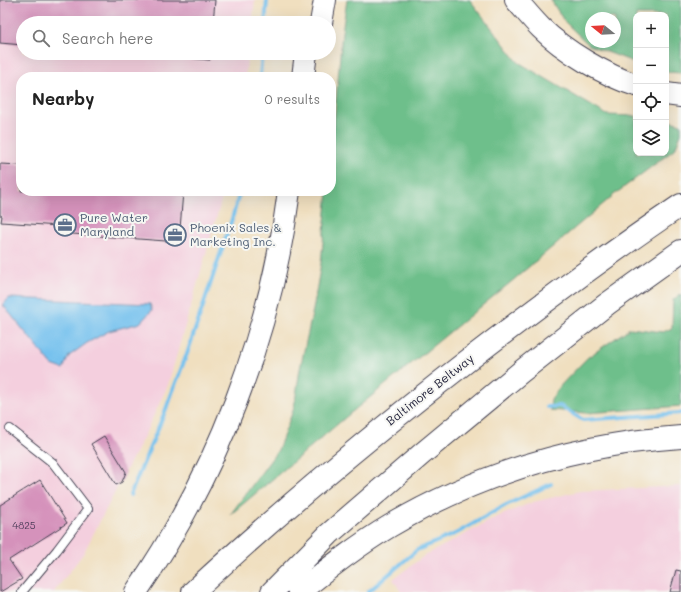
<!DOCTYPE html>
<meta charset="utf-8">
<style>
:root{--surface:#fff;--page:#f6f6f6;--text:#222;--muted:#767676;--line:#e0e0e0}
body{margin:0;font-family:Mali,sans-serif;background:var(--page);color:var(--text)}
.controls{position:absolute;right:12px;top:12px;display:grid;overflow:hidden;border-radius:8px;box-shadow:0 4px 16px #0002}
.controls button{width:36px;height:36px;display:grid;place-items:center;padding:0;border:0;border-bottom:1px solid var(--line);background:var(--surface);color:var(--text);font:20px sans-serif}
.compass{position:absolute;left:585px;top:12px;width:36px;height:36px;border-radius:50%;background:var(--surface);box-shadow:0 4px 16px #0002;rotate:288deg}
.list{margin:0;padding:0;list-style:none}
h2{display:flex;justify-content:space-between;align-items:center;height:52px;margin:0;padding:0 16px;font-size:17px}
h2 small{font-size:13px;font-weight:400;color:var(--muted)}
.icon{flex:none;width:22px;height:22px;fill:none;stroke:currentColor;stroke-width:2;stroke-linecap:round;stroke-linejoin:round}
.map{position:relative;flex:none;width:681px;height:592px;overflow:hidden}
.search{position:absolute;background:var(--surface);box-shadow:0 4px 16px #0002;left:16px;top:16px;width:320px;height:44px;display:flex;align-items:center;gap:10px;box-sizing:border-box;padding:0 14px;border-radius:22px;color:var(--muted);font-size:15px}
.panel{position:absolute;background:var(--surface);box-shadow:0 4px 16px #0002;left:16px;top:72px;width:320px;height:124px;border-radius:16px}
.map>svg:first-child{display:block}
</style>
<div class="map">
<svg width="681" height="592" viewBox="0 0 681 592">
<rect width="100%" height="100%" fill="#f6f6f2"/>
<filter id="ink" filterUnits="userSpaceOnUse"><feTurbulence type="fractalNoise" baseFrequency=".025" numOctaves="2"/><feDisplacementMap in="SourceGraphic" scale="8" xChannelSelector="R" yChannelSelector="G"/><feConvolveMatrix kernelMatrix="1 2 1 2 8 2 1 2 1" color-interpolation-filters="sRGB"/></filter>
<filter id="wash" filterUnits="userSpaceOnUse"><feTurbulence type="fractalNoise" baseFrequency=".012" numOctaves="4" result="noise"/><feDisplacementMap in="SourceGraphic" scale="16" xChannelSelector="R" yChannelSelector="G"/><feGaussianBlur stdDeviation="0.9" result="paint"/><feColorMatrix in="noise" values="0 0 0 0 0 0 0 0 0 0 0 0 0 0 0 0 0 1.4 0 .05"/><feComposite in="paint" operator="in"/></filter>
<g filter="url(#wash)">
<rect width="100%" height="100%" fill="#f0dfbf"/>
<path fill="#f4cfde" d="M0,0h255l-3,23h-229v30h225l-3,24h-224v114h203l-56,194 -23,49 -62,120 -29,38h-54z
M681,486v106h-280l-8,-13 31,-23 75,-40 34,-14 47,-11z"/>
<path fill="#6ebf8b" stroke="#487063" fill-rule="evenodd" d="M347,0h123l48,62 89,53 29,1v37h30v-33l15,4v9l-6,16 -60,45 -104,88 -159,130 -122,103 48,-65 16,-42 6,-39 13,-59 8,-47 7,-72h3v-31l11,-128z
M551,0h130v73l-15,-1v-57h-30v48l-47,-18 -25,-24zM591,18h24v24h-24z
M681,294v112l-94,7 -37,-3 1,-11 10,-14 26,-27 43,-30 33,4 9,-4 1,-28z"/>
<path fill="#74c1ee" stroke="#4b7294" d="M9,298l141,6 2,6 -12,13 -31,8 -22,12 -18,13 -6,13 -11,-4 -49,-60z"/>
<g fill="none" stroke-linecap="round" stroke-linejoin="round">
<path stroke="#74c1ee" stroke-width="4" d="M265,23l2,-23
M260,77l2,-24
M547,407l13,-1 23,14 98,-7
M130,495l34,-81 24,-63 43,-129 9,-31
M368,592l49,-42 40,-17 49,-28 45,-21"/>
</g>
<g id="blocks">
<path fill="#d592bb" d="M0,0h215l-2,23h-190v22l-23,-2z
M138,53h73l-1,7 -72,-6z
M0,164l21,1v26h162l-4,51 -120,-9v-7l-58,-4 1,-6 -2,-1z
M104,436l22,36 -4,10 -6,3 -25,-41z
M40,480l27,43 -58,37 13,19 -22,13v-87z
M676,570l5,1v21h-11z"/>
</g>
</g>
<g filter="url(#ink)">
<use href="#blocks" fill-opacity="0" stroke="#413e4f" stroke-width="1"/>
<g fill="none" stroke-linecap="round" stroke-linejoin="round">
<g stroke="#413e4f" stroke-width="10">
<path id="service" d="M10,429l43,34 35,46 -31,41 -35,42"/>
</g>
<g stroke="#413e4f" stroke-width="24">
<path id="motorway" d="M516,0c8,9 16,19 25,28 22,22 65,48 95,57
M321,23l4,-23
M303,77l3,-24
M666,94l15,2
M136,592c81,-118 135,-258 153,-401
M193,592c87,-81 179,-157 273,-230 70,-54 141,-107 215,-157
M272,592l57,-58 94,-81 99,-82 85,-67 74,-53
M299,592c29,-23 59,-47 91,-66 90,-53 187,-82 291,-89"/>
</g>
<use href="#service" stroke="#fff" stroke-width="8"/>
<use href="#motorway" stroke="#fff" stroke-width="22"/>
</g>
</g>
<defs>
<g id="office-ring" transform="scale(1.15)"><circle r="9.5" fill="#f6f6f2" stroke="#5c6f8a" stroke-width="1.5"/><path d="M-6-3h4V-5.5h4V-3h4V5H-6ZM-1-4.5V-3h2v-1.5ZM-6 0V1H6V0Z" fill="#5c6f8a"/></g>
</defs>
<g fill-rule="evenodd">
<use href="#office-ring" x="65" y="225"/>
<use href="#office-ring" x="175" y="235"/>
</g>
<g text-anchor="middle" stroke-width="4" stroke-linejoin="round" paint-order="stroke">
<g font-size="10" fill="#4f3e5b">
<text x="24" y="529">4825</text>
</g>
<g font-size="12" fill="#4e5e75" stroke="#f6f6f2" text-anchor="start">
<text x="80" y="222">Pure Water<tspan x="80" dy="14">Maryland</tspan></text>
<text x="190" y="232">Phoenix Sales &amp;<tspan x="190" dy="14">Marketing Inc.</tspan></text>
</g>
<g font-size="12" fill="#22223b" stroke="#f6f6f2">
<text transform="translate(430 390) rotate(-38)" y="4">Baltimore Beltway</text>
</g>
</g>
</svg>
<div class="controls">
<button>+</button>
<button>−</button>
<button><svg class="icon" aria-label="locate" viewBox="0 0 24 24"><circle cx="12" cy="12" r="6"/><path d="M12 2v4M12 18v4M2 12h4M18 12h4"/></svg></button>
<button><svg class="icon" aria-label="layers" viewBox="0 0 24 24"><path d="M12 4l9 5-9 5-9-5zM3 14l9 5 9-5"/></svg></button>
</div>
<svg class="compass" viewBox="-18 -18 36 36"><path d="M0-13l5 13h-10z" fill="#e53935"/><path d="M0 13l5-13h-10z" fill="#767676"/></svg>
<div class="search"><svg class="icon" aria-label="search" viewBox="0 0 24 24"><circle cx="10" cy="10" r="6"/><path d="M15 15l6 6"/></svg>Search here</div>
<section class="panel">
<h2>Nearby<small>0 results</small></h2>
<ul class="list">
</ul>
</section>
</div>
